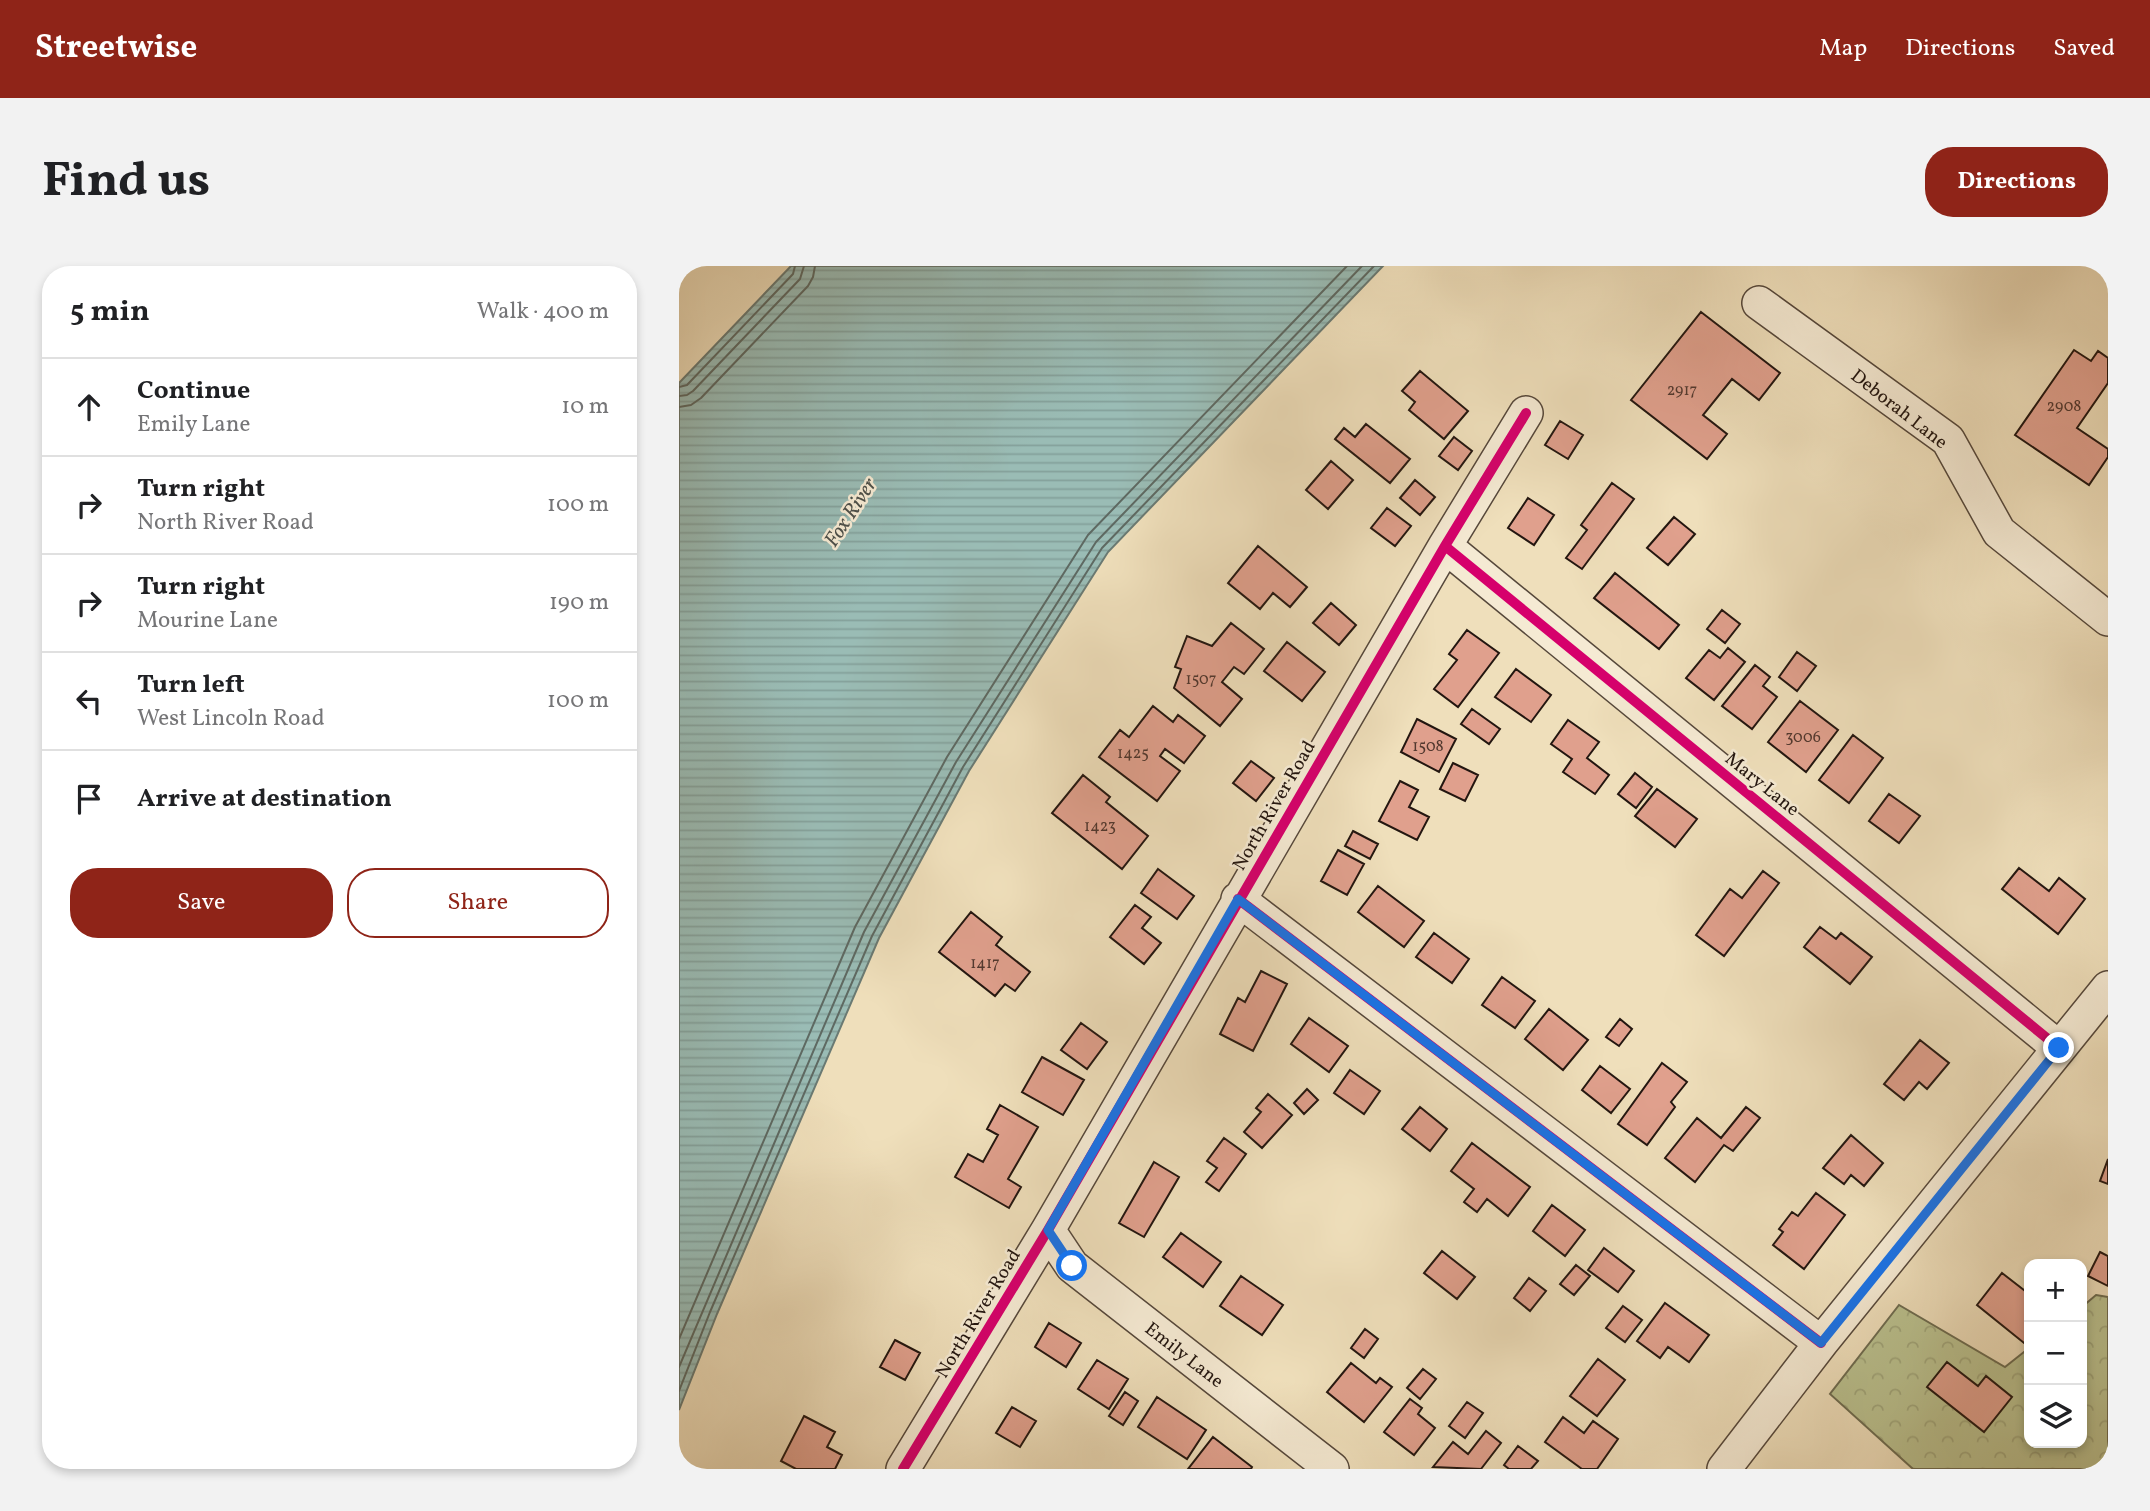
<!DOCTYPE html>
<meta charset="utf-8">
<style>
:root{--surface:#fff;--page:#f2f2f2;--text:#202124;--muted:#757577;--line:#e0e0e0;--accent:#8f2418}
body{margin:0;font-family:Vollkorn,serif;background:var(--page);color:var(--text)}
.controls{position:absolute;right:21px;bottom:21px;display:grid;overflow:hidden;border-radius:14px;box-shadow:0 4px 10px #0003}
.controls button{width:63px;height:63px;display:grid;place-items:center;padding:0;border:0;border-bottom:2px solid var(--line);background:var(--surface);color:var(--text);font:35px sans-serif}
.stop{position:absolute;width:21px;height:21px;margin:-16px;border:5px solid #1a73e8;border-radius:50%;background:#fff}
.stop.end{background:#1a73e8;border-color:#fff;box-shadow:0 2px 7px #0008}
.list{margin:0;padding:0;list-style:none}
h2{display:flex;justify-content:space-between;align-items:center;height:91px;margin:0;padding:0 28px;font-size:30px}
h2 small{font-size:23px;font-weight:400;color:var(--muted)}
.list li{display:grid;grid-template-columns:46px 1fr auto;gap:21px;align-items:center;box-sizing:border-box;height:98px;padding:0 28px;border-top:2px solid var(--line)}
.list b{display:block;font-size:26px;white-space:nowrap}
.list p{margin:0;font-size:23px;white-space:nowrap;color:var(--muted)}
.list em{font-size:23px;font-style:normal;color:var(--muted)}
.actions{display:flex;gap:14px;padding:21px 28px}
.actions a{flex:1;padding:16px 0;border:2px solid var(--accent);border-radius:28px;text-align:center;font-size:24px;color:var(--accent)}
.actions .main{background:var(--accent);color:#fff}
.icon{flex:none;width:38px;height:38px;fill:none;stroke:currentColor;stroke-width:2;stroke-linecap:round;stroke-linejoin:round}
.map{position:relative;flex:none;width:1429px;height:1203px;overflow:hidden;border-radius:28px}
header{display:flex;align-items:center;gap:42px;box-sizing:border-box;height:98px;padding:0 35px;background:var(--accent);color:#fff}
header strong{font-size:33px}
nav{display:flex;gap:38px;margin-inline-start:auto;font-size:24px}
.intro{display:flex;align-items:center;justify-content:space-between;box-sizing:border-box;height:168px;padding:0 42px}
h1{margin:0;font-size:49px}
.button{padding:18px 32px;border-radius:28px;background:var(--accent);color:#fff;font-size:24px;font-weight:700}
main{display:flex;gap:42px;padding:0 42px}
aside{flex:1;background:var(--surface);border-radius:28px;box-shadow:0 4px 10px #0003}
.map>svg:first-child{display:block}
</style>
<header>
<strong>Streetwise</strong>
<nav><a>Map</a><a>Directions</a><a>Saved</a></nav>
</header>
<div class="intro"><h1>Find us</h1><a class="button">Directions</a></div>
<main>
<aside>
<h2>5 min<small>Walk · 400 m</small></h2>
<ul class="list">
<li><svg class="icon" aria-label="ahead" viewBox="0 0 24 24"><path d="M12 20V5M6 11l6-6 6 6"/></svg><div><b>Continue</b><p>Emily Lane</p></div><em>10 m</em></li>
<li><svg class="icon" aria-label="right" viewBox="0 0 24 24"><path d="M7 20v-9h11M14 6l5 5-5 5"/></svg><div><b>Turn right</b><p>North River Road</p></div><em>100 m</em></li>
<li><svg class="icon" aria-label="right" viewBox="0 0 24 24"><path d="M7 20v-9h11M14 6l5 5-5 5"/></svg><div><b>Turn right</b><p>Mourine Lane</p></div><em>190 m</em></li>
<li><svg class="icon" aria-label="left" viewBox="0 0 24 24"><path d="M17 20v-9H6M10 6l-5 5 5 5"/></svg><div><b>Turn left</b><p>West Lincoln Road</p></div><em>100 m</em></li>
<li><svg class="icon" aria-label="arrive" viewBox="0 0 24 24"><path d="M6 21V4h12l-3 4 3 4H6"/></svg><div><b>Arrive at destination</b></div></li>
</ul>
<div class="actions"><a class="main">Save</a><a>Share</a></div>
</aside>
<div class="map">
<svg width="1429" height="1203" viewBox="0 0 1429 1203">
<defs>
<pattern id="forest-crowns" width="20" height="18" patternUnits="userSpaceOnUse" patternTransform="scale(1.75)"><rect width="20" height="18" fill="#bac18f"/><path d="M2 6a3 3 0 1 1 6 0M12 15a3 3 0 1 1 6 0" fill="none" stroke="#a0a57a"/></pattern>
<pattern id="water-rules" width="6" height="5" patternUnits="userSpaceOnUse" patternTransform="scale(1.75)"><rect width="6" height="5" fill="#9abcb5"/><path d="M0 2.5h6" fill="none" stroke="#84a19b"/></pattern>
</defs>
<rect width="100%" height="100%" fill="#efdfbb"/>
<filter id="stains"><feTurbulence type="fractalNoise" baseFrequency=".00286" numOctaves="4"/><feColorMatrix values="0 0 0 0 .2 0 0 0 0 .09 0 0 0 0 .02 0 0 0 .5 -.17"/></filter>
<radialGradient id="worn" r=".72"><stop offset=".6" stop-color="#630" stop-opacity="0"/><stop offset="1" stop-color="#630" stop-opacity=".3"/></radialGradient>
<path fill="url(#forest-crowns)" stroke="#6e6c50" stroke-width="2" d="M1417,1029l12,2v172h-195l-83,-75 69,-89 106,62 24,-19v95h53v-136z"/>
<path fill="url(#water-rules)" stroke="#6a7a73" stroke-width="2" d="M112,0h592l-275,286 -139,219 -90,167 -162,376 -38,96v-1027z"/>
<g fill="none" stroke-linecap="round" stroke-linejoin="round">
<path stroke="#5e6962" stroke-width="2" d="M0,121l8,-2 106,-111 2,-8
M0,130l8,-1 6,-4 107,-112 4,-13
M0,141l12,-2 10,-7 107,-112 5,-9 2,-11
M0,1073l176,-412 92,-170 141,-222 259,-269
M0,1101l185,-435 92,-170 140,-220 266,-276
M0,1125l31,-79 162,-376 91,-169 139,-219 272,-282"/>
</g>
<path fill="#e0a08d" stroke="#231610" stroke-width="2" d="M1022,46l79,61 -21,27 -27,-21 -29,36 24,19 -20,25 -76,-59z
M1395,84l17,11 7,-10 10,7v25l-31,45 31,21v8l-19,28 -74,-50z
M741,105l48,40 -24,28 -35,-29 6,-8 -13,-11z
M881,155l23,14 -15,24 -23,-14z
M687,158l44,35 -20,24 -55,-44 9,-11 11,9z
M775,171l18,14 -14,19 -19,-14z
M652,195l22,19 -25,29 -22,-19z
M736,214l20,17 -15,18 -20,-17z
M933,217l22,16 -52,70 -16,-11 21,-28 -6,-5z
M849,232l26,17 -20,30 -26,-17z
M708,242l24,18 -16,20 -24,-18z
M995,251l21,17 -27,31 -21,-17z
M579,280l49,41 -17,20 -17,-14 -13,16 -32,-26z
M936,307l64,52 -20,24 -65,-51z
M652,337l25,22 -17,20 -26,-22z
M1043,344l18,14 -15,19 -18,-14z
M552,357l33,26 -20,25 -10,-7 -12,15 20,17 -22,27 -46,-38 7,-19 -6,-2 12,-31 25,10z
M788,364l32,23 -41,54 -24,-18 23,-29 -8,-6z
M608,376l38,30 -23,29 -38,-30z
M1049,382l17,14 -31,38 -28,-22 23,-28 11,8z
M1118,386l19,14 -19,25 -18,-14z
M1076,399l15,12 -7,9 14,11 -25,32 -30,-23z
M837,403l35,26 -20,27 -36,-25z
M1121,435l38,29 -32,42 -38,-30z
M474,440l20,16 5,-7 27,21 -21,27 -19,-14 -5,7 20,15 -23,30 -58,-44 21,-27 9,7z
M793,443l28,20 -11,15 -28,-20z
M738,453l39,20 -17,33 -38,-20z
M889,454l31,22 -12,16 22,17 -14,19 -32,-22 9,-13 -21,-15z
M1174,469l30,23 -34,45 -30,-23z
M572,495l23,17 -18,23 -23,-18z
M774,497l25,12 -13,26 -25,-12z
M956,507l17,14 -16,21 -18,-14z
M404,509l27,22 -4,5 42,34 -26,33 -70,-56z
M721,515l18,9 -9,17 20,10 -12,23 -38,-19z
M978,523l40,30 -22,28 -40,-31z
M1210,528l31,22 -21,27 -30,-22z
M674,565l25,13 -8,15 -25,-13z
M659,584l26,14 -17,31 -26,-14z
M1340,602l30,23 10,-13 26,21 -27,35 -56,-45z
M479,603l36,27 -17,23 -36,-26z
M1084,605l16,12 -55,73 -28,-21 34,-46 12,9z
M699,620l46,35 -20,26 -46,-35z
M456,639l16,12 -9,11 19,15 -17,21 -34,-27z
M292,646l31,25 -6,8 34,27 -15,19 -10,-7 -10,12 -56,-44z
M1141,661l16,12 5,-6 31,24 -22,27 -46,-37z
M755,667l35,26 -17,24 -36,-26z
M582,705l26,13 -34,67 -33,-17 18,-36 7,4z
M823,711l33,24 -20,27 -33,-23z
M870,743l39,31 -25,30 -38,-31z
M630,752l39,28 -19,26 -38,-28z
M941,753l12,10 -13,17 -13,-9z
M402,757l26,19 -20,27 -26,-19z
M1241,774l29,23 -22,26 -8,-7 -15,18 -20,-16z
M363,791l42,23 -21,35 -41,-23z
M983,797l25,19 -16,20 4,5 -28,38 -29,-21z
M921,800l30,23 -19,24 -29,-23z
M671,804l30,21 -16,23 -30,-21z
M628,823l11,11 -14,14 -10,-11z
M589,828l24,21 -30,33 -18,-16 17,-20 -5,-4z
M321,839l38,22 -30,52 13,8 -12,21 -54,-31 13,-23 15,8 15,-27 -11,-6z
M741,841l27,22 -17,22 -28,-22z
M1067,841l14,11 -27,33 -9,-6 -29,37 -30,-24 32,-40 24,20z
M1172,869l32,28 -19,23 -13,-11 -7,9 -21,-16z
M545,872l22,16 -27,37 -13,-9 11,-14 -10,-7z
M793,877l58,44 -22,29 -21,-17 -10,13 -13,-10 10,-13 -23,-18z
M1429,893v25l-8,-3z
M475,896l25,15 -35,60 -25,-14z
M1137,927l29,22 -41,54 -31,-24 10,-13 -4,-3 13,-17 6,4z
M873,939l33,25 -20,26 -32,-25z
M502,967l40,29 -18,25 -40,-30z
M925,982l30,23 -16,21 -30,-22z
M763,985l33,26 -18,22 -33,-26z
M1421,986l8,4v30l-20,-10z
M897,999l14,11 -16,19 -14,-11z
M1323,1007l27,21v53l-52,-42z
M562,1010l42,29 -21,30 -42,-29z
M850,1012l17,13 -16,20 -16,-13z
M986,1037l44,32 -20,27 -21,-15 -8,11 -23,-17z
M944,1040l19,14 -17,22 -19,-14z
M370,1057l32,20 -15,24 -31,-20z
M686,1063l13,10 -14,19 -13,-10z
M216,1074l25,13 -15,27 -25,-13z
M919,1093l27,21 -28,36 -27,-20z
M418,1094l31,19 -19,30 -31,-20z
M1268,1096l31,24 8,-10 26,21 -28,35 -57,-45z
M672,1097l25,20 4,-5 12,9 -28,35 -37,-30z
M744,1103l13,10 -16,20 -13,-11z
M446,1126l13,9 -15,24 -14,-9z
M478,1131l49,33 -19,29 -49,-32z
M731,1133l12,9 -4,6 17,14 -21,27 -30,-23z
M788,1136l16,11 -18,25 -16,-12z
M333,1141l24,14 -16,26 -24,-14z
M125,1150l31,16 -8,15 15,8 -7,14h-39l-15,-8z
M884,1151l21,16 9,-12 25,18 -21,30h-15l-37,-27z
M807,1165l15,12 -20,26 -48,-2 20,-25 15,12z
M534,1171l39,30 -1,2h-63z
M839,1180l20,15 -7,8h-22l-5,-4z"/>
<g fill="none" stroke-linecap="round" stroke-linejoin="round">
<g stroke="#56483b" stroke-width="36">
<path id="minor" d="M1080,37l189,137 51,92 109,87
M766,280l614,502
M559,633l583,444
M369,964l24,36 260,203
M224,1203l145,-239 397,-684 81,-133
M1045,1203l97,-126 287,-355"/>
</g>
<use href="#minor" stroke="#f5ead3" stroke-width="33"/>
<g stroke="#f5ead3" stroke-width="15">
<path id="cycleway" d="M766,280l614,502
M559,633l583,444
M224,1203l145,-239 397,-684 81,-133"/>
</g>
<use href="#cycleway" stroke="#d6006c" stroke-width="10"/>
</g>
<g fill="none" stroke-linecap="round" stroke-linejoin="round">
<path stroke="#1a73e8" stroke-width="9" d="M393,1000l-24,-36 190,-331 583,444 238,-295"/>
</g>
<g text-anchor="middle" stroke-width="5" stroke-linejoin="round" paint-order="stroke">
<g font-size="16" fill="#52382f">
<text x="1003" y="129">2917</text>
<text x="1385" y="145">2908</text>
<text x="522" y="418">1507</text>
<text x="1124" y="476">3006</text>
<text x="749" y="485">1508</text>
<text x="454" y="492">1425</text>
<text x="421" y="565">1423</text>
<text x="306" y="702">1417</text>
</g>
<g font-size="19" fill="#231610" stroke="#f5ead3">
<text transform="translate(1221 142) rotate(38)" y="7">Deborah Lane</text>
<text transform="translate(1084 517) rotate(39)" y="7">Mary Lane</text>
<text transform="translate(594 539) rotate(-60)" y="7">North River Road</text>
<text transform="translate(298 1047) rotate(-59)" y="7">North River Road</text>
<text transform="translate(506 1088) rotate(38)" y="7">Emily Lane</text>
</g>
<g font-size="21" font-style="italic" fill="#4d504a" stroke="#f5ead3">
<text transform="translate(171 246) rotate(-57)" y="7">Fox River</text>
</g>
</g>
<rect width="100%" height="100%" filter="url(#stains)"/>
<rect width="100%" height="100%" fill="url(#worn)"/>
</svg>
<div class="controls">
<button>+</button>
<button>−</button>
<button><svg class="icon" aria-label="layers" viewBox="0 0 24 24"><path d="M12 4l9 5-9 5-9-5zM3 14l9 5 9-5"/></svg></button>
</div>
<div class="stop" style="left:393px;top:1000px"></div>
<div class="stop end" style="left:1380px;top:782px"></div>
</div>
</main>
